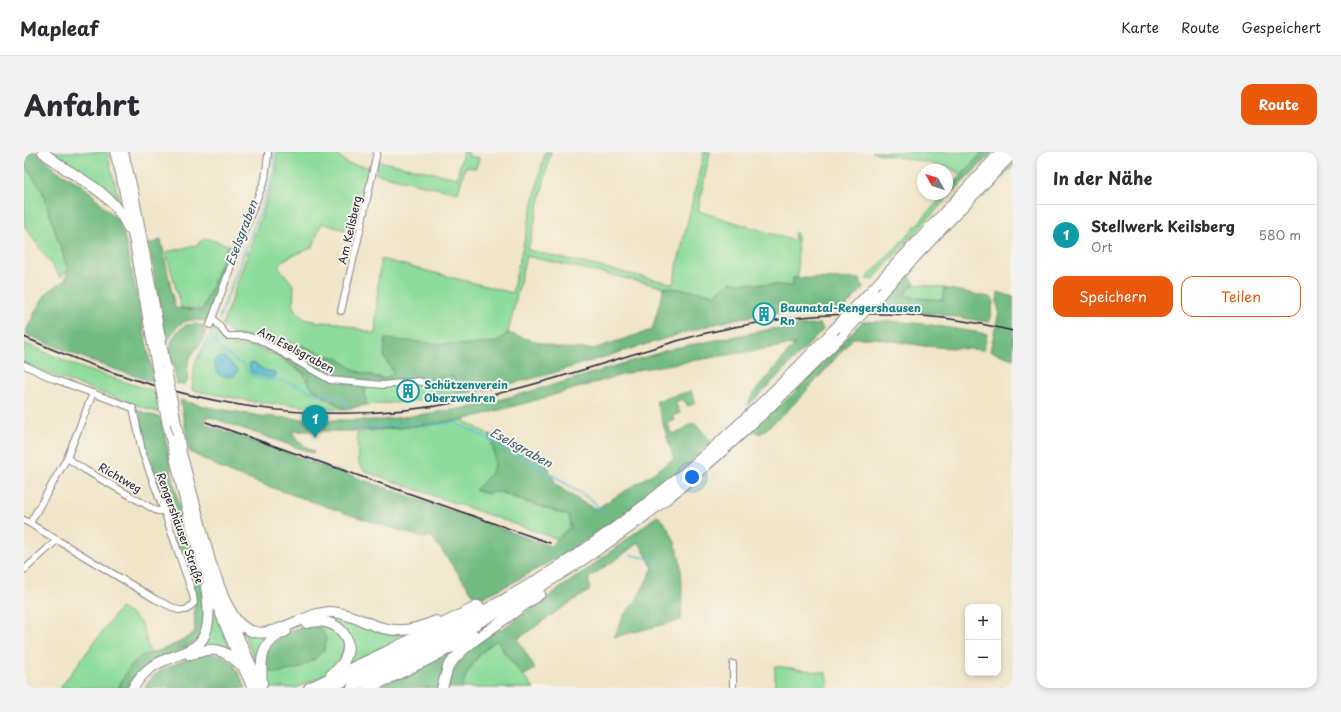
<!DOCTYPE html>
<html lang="de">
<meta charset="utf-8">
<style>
:root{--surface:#fff;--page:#f2f2f3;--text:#2b2b33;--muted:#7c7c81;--line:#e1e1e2;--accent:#ea580c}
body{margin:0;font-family:"Playpen Sans",sans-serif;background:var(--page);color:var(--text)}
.controls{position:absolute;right:12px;bottom:12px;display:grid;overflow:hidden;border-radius:8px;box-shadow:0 2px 6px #0003}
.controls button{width:36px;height:36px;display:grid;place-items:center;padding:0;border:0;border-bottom:1px solid var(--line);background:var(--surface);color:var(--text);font:20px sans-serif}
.compass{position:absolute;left:893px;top:12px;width:36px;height:36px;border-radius:50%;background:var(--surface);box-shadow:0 2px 6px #0003;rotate:309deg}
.you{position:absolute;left:668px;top:325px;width:14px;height:14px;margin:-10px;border:3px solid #fff;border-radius:50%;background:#1a73e8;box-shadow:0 0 0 6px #1a73e833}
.badge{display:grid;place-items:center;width:26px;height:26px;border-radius:50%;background:var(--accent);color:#fff;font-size:13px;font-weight:700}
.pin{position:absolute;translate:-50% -33px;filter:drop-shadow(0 1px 2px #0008)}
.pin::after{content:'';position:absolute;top:21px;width:14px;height:12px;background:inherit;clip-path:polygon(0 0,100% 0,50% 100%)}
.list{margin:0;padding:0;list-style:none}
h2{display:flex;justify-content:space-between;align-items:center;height:52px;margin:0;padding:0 16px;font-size:17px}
h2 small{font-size:13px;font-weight:400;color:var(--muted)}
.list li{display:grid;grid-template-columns:26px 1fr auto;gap:12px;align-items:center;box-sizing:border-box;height:60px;padding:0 16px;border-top:1px solid var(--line)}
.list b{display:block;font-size:15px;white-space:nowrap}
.list p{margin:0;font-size:13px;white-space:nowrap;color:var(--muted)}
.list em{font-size:13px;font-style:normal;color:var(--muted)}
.actions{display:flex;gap:8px;padding:12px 16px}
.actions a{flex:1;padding:9px 0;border:1px solid var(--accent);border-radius:12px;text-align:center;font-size:14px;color:var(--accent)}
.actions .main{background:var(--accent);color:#fff}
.map{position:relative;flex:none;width:989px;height:536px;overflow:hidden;border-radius:12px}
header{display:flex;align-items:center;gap:24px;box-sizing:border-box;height:56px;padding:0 20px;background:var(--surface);border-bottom:1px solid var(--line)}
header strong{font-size:19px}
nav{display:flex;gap:22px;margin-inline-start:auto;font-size:14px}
.intro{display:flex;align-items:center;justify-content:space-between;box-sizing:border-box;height:96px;padding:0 24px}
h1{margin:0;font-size:28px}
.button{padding:10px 18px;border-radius:12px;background:var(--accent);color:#fff;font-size:14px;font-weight:700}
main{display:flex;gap:24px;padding:0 24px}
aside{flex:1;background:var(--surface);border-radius:12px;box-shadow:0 2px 6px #0003}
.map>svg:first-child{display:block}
</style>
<header>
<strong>Mapleaf</strong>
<nav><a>Karte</a><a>Route</a><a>Gespeichert</a></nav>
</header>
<div class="intro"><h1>Anfahrt</h1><a class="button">Route</a></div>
<main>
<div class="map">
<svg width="989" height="536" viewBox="0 0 989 536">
<rect width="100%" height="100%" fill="#f7f3e8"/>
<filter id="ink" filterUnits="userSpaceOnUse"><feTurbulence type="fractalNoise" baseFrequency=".025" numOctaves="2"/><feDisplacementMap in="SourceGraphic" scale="8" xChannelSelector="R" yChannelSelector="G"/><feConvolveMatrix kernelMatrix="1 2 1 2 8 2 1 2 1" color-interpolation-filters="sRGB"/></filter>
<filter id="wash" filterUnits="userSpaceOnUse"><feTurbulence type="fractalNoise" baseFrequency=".012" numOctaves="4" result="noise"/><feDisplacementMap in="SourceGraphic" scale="16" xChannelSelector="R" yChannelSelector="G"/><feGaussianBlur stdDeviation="0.9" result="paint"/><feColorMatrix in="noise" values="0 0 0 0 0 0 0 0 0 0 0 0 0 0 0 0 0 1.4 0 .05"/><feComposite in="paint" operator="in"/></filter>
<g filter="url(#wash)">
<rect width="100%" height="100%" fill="#efe5c9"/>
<path fill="#8cdb9a" stroke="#577e6a" d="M28,0h55l13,52 -16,-17 -42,-25 -10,-9z
M252,0l45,2 14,-2 13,12 22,3 -15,66 -34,-10 -8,24 -28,12 -7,7 16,20 -1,21 11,12 14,3 21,1 36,11 3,-52 3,-23 131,34 33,-141h6l-23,98 145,34 31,-132h6l-12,59 97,30 -1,-8h3l1,45h-5v8l-62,-4 -17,12 -50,-7 -138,-31 -18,77 -10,9 -28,3 -29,-1 -57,13 10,16 -9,6 -29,-8 -19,-13 -105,-24 -10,-9 55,-153z
M439,0h5v4l11,2 -3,10 -11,-1 -7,26 -82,-19 2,-13 79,17z
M848,0h111l-21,23 -13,-8z
M0,13l18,25 26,80 -8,7 -36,-52z
M925,37v7l-76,83h-7l45,-48 34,-37h2v-3z
M181,86l23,7 -25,64 -22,-1 -15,-56 31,-7z
M890,132l30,4 -1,12 -25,-2 -14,-3z
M190,174l5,9 16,10 19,2 21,8 29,19c4,18 26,26 41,35l-90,-7 -63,-12 3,-27z
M0,191l60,26 72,23 4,21 -92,-32 -44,-18z
M428,224l4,18 -44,7 -46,4 -1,-19z
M438,268l28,15c7,30 9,33 -15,55l10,3 15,-1 19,8 50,16 1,11 -12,11h-4l-190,-67 -6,-9 -1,-30 42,-4z
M188,451l20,51 -34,-6c14,-18 15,-21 14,-45z
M96,456l14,8 8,9 8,29 -10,3 -19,24 -2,7h-59z
M306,463l76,18 7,1 -72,35 9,-25 -31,-28z
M290,472l22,6 8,14v9l-9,15 -10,7 -29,13h-27l-6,-17z
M217,475l30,6 -12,37z
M473,488l7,12 30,36h-72c3,-17 20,-39 35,-48z
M751,514l51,7 2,15h-53z"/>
<path fill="#71bb82" stroke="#4a6e5e" d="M0,0h12l20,18 23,13 12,10 27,27 7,19 26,126 3,17 -52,-17 -77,-31c6,-13 12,-29 21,-40 5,-6 12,-10 19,-13l3,-11 -26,-80 -18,-25z
M959,0h10l-44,44v-7z
M989,10v5l-31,31v-5z
M137,88l14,68 27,3 26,-66 5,1 -26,75c-26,-3 -29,2 -41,23l-17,-100z
M883,122l6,6 1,4 -5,4 -5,7 14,3 25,2 1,-12 45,9 4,2v4l-4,19 -45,-7 -68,-7z
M769,126l67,1 3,10 -20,20h-31l-73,9 -36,9 -161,49 -65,16 -21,2 -4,-18 -30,4 -6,-1 -34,3 -15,-1 -2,5 1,19 -21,4 -33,-21 -5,-7v-6l-23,-16 -26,-15 -26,-3v-7l67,10 25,11 13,3 19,13 29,8 9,-6 -10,-16 1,-18 56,5 29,1 27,-3 11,-9 50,15 35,1 59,-19 12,-43 50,7 17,-12 62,4z
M974,140l15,5v62l-23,-8 9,-39 -2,-11z
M867,169l34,3 62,10 -3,16 -60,-4 -49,-8h-22c-29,33 -58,69 -93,96l-7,-4 39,-35 70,-73z
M171,172l9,2c5,13 -11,23 -15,34 -2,7 -2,14 -1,20l-4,5 -7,-1 -7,-34 2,-9 5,-9 8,-7z
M796,172l3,6 -75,76 4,-11 43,-51 -153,25 -109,32 -71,19 -63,8 -43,2 1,1h-65l5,10 17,11 -1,1 -106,-37 -2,8 345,122 20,-19 -1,-11 -69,-24 -15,1 -10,-3c24,-23 22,-24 15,-55l55,25 11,25 26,17 14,7 50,-31 28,-19 -18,-58 35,-10 5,12 -8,3 -5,-7 -8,3 5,11 -8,3 3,4 -7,3 3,11 11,-3 6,-6 7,-2 17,20 -67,56 -69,48 -66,37 -33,16 -44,-62 -3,-2 -6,2 -73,-23 -118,-41 -43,-22 -10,-52 27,7 54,9 56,4h65l91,-13 77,-21 125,-38 97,-19z
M115,259l22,7 18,89 24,83 4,19 -7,30c-4,2 -7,5 -11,7 -22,14 -49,15 -60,42h-10c4,-11 11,-25 21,-31 4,-3 11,-3 15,-5 16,-5 26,-10 40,-20l-1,-35 -47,-144z
M633,364c6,3 8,8 12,14 16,27 13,59 12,90l-67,17 11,-24 11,-12 17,-33 -14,-26 -22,17 -28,18v14l-32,20 -39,28 17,30 -12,7 -19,-24 -7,-12c-15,9 -32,31 -35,48h-86l83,-41 44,-19 86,-60z
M290,472l7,5 5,9 -2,12 -9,9 -18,10 -20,4 -11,-3 -1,-17 14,-17 24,-10z
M183,501l15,2 12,9 12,24h-101c2,-3 3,-6 5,-9 10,-12 42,-21 57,-26z"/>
<path fill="#56bcd4" stroke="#3c6f88" d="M200,205l14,13 -3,5 -6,2 -10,-2 -6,-13 3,-3z
M229,211l13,8h5l4,2v4l-7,1 -17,-6 -2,-8z"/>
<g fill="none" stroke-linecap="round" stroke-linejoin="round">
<path stroke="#56bcd4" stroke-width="1.5" d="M195,167l56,-148 -2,-19
M175,206l6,-10 10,-8 4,9 12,7 4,5 10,4 4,9 15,6h16l23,7 14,8 7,-2 12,5 6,1 8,8
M331,275l12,1 50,-6 3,2
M400,275l29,-5 18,8 69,37 53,34 8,10
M607,403l24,5"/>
</g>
</g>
<g filter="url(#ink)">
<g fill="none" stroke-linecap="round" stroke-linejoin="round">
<g stroke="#888482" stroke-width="8">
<path id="minor" d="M317,159l19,-80 17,-79
M189,166l14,18h18l13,3 72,41 53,5 35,-4 8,2
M186,173l28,-79 27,-67 3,-24v-3
M0,213l30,14 79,29 9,43 22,60 29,84 1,8 -8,7h-8l-23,-11 -131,-79
M43,306l18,12 72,41h7
M6,371l37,-65 26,-65
M0,418l33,-30
M709,536v-24"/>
</g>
<g stroke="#888482" stroke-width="12">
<path id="highway" d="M19,0c31,28 67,34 86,77
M91,0l6,21 14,70 22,124
M99,0l10,41 33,177
M848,138l129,-138
M860,138l129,-137
M143,268c10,45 19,91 33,135 14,46 33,90 53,133
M154,283l3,18 29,108 26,71 25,56
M199,445c8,15 14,31 32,35 22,5 51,-20 76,-20 12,0 23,6 35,10 26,12 44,10 70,-1
M283,471c24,-8 51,12 37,38 -3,5 -8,10 -13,14
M166,503c23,-9 32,-7 50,9
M238,531c-2,-24 -1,-42 24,-52
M109,536c28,-52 89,-11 73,-101
M285,536l77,-36 92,-46
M305,536c82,-39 164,-78 240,-128 97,-65 184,-144 264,-229
M328,536c39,-18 77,-38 115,-59 69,-38 137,-80 198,-129 64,-52 123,-109 180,-168
M345,536l60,-29 45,-24
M418,536l6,-21 6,-8 9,-9 12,-10 65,-46"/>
</g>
<use href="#minor" stroke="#fff" stroke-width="6"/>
<use href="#highway" stroke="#fff" stroke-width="10"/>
<path stroke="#22223b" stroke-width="1.5" d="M0,185c144,65 288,96 445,63 79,-16 155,-45 233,-66 101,-24 209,-29 311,-3
M182,270l344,121"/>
<g stroke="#888482" stroke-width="12" stroke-linecap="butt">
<path id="highway-bridge" d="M809,179l39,-41
M821,180l39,-42
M133,215l10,53
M142,218l12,65"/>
</g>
<use href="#highway-bridge" stroke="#fff" stroke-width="10"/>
</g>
</g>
<defs>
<g id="building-ring" transform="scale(1.15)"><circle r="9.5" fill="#f7f3e8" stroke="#0f9aa8" stroke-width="1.5"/><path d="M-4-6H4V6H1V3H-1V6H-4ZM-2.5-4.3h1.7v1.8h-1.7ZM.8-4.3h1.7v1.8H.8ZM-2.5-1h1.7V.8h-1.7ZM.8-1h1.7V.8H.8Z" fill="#0f9aa8"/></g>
</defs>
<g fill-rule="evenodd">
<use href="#building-ring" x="740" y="162"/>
<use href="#building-ring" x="384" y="239"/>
</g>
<g text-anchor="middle" stroke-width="4" stroke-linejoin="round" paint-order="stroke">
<g font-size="11" fill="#22223b" stroke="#f7f3e8">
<text transform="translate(326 78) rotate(-77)" y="4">Am Keilsberg</text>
<text transform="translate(272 198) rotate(28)" y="4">Am Eselsgraben</text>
<text transform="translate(96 326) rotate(30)" y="4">Richtweg</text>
<text transform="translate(156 376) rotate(70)" y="4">Rengershäuser Straße</text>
</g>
<g font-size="11" font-weight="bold" fill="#0d838f" stroke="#f7f3e8" text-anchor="start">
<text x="756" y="160">Baunatal-Rengershausen<tspan x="756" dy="13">Rn</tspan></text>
<text x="400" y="237">Schützenverein<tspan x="400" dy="13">Oberzwehren</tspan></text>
</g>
<g font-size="12" font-style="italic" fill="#345871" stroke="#f7f3e8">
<text transform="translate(218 81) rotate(-69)" y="4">Eselsgraben</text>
<text transform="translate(497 296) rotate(29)" y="4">Eselsgraben</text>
</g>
</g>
</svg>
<div class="controls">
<button>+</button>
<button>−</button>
</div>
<svg class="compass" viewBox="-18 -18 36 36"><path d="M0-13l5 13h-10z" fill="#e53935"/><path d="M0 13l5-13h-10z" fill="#7c7c81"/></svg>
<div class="you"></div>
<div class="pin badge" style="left:291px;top:286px;background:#0f9aa8">1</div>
</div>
<aside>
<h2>In der Nähe<small></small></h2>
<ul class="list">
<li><span class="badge" style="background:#0f9aa8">1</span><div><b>Stellwerk Keilsberg</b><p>Ort</p></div><em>580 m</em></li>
</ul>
<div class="actions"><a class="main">Speichern</a><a>Teilen</a></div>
</aside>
</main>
